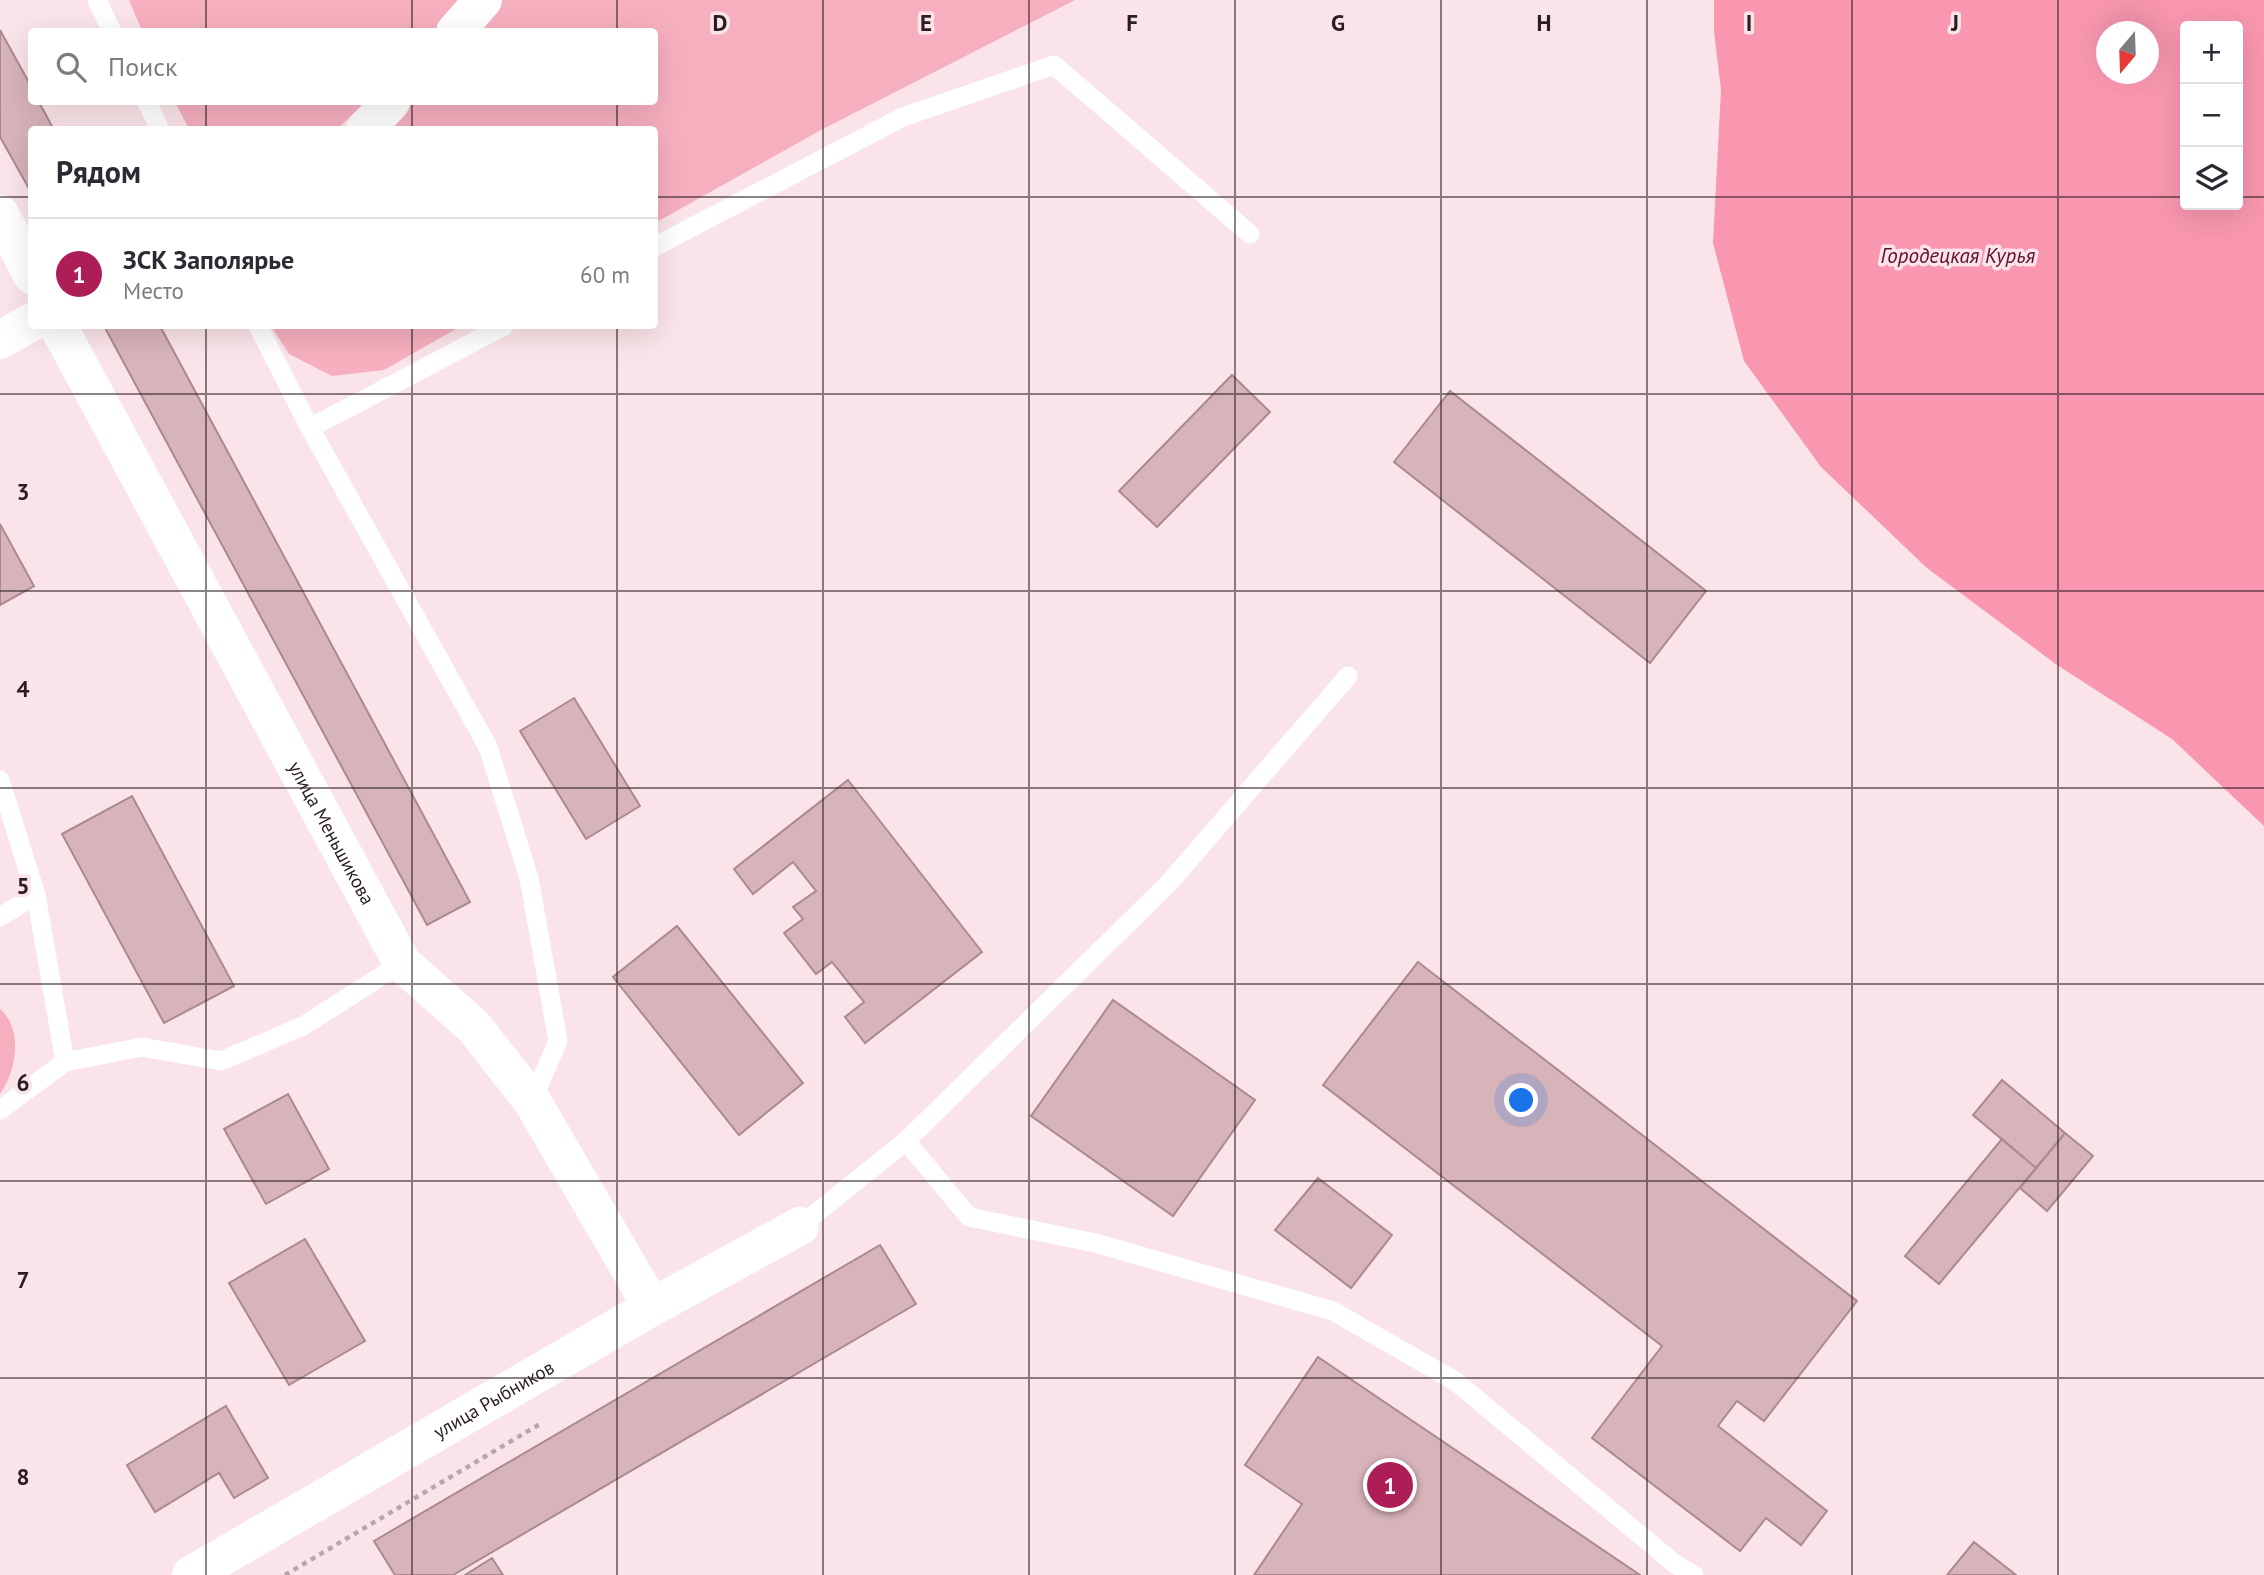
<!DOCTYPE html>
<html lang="ru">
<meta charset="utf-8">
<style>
:root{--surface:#fff;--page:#f7f7f7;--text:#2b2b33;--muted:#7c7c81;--line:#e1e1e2;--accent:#ae1e56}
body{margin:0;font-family:"PT Sans",sans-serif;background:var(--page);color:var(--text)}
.controls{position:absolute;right:21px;top:21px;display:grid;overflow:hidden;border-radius:7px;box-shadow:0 7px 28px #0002}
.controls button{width:63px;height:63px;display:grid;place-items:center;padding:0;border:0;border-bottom:2px solid var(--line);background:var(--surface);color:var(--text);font:35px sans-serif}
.compass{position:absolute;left:2096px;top:21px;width:63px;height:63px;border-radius:50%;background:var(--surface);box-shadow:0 7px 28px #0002;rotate:199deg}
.you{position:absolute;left:1522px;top:1101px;width:24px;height:24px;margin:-18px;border:5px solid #fff;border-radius:50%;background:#1a73e8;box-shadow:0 0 0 10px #1a73e833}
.badge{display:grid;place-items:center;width:46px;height:46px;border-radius:50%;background:var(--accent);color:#fff;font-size:23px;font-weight:700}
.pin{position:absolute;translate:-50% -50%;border:4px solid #fff;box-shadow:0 2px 7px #0006}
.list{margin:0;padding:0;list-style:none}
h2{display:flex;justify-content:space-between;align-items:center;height:91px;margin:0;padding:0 28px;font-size:30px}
h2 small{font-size:23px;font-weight:400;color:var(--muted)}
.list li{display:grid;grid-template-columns:46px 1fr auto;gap:21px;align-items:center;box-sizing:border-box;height:112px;padding:0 28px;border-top:2px solid var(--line)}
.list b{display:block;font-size:26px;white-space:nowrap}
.list p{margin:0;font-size:23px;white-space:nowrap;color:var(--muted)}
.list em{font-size:23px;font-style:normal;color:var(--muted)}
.icon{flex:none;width:38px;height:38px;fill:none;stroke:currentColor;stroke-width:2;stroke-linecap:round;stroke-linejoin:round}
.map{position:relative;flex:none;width:2264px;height:1575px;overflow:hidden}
.search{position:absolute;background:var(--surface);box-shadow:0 7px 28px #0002;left:28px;top:28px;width:630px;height:77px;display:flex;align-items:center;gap:18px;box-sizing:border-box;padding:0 24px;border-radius:7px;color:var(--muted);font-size:26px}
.panel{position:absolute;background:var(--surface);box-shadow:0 7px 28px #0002;left:28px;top:126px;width:630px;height:203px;border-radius:7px}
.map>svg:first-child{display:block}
</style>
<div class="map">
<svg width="2264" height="1575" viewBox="0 0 2264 1575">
<rect width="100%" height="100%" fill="#fbe4e9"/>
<path fill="#f6afbf" d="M129,0h333l-28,32 -292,-1z
M501,0h574l-254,130 -166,93 -1,-93h-265l24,-28h241v-70l-181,-1z
M175,102h190l-29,28 -147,-1z
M271,326h190l-77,44 -52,6 -43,-22z
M0,1009c24,21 16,62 0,85z"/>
<path fill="#f897af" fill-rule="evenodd" d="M1714,0h550v826l-92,-87 -115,-74 -130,-97 -106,-101 -77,-106 -31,-118 8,-153 -7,-59zM2185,26h53v179h-53zM2106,32h42v42h-42z"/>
<path fill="#d7b3ba" stroke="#ab8990" stroke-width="2" d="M0,30l32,58v14h7l15,28h-22v64l-32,-57z
M104,326h56l310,576 -43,23z
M1232,375l38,37 -113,115 -38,-36z
M1450,391l256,200 -56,72 -256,-201z
M0,524l34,62 -34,19z
M574,698l66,108 -54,33 -66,-108z
M848,780l134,172 -117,91 -20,-26 19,-15 -32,-40 -16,12 -32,-41 19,-14 -10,-12 23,-16 -23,-29 -40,32 -19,-25z
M132,796l102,190 -70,37 -102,-189z
M677,926l126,157 -64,52 -126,-158z
M1418,962l439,339 -93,120 -27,-20 -19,25 109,85 -26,34 -35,-27 -26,33 -148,-113 70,-92 -339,-261z
M1113,1000l142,100 -82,116 -142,-100z
M2002,1080l63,53 -29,35 -63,-53z
M288,1094l41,75 -63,35 -42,-75z
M2065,1133l28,23 -46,55 -27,-23z
M2002,1139l34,29 -97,116 -34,-28z
M1318,1178l74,57 -41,53 -76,-58z
M305,1239l60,102 -76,44 -60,-102z
M880,1245l36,59 -463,271h-58l-21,-34z
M1318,1357l322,218h-386l48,-71 -57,-39z
M226,1406l42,72 -34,20 -15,-25 -64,39 -28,-47z
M1974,1542l42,33h-69z
M492,1558l11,17h-38z"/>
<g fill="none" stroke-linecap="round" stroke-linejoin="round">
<path stroke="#b9a5aa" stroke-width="4.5" stroke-dasharray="5 5" stroke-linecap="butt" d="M285,1575l255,-151"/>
<path stroke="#fff" stroke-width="19" d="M97,0l15,32
M147,102l13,28
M654,247l249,-130 151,-52 196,169
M258,326l52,102 178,319 41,131 29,163 -26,60
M310,428l194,-102
M0,780l36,115 29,167 -65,48
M0,917l36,-22
M65,1062l77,-15 79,14 82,-35 99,-63
M906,1141l63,76 126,26 238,68 122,70 220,183 19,11
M800,1226l106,-85 262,-257 180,-208"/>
<g stroke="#fff" stroke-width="38">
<path d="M455,32l28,-32"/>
<path d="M365,130l26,-28"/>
<path d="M0,214l32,61"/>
<path id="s1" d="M58,326l344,637 72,64 58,74 120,206"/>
<path d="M0,340l32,-18"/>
<path id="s2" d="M191,1575l461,-268 148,-81"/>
</g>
</g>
<path fill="none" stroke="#2b1e21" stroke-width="2" stroke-opacity="0.55" d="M206,0v32M412,0v32M617,0v32M823,0v1575M1029,0v1575M1235,0v1575M1441,0v1575M1647,0v1575M1852,0v1575M2058,0v1575M206,102v28M412,102v28M617,102v28M0,197h32M654,197h1531M2238,197h26M206,326v1249M412,326v1249M617,326v1249M0,394h2264M0,591h2264M0,788h2264M0,984h2264M0,1181h2264M0,1378h2264"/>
<g text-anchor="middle" stroke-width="7" stroke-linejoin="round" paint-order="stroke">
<g font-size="19" fill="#2b1e21" stroke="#fbe4e9">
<text dy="7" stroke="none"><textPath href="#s1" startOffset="576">улица Меньшикова</textPath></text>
<text dy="7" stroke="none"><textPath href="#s2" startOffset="350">улица Рыбников</textPath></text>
</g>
<g font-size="21" font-style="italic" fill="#630d2e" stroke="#fbe4e9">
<text x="1958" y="263">Городецкая Курья</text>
</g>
</g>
<g font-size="23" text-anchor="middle" font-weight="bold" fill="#2b1e21" stroke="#fbe4e9" stroke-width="7" stroke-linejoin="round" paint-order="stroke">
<text x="720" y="31">D</text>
<text x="926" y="31">E</text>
<text x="1132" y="31">F</text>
<text x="1338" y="31">G</text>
<text x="1544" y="31">H</text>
<text x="1749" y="31">I</text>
<text x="1955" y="31">J</text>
<text x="23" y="500">3</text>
<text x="23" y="697">4</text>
<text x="23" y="894">5</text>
<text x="23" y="1091">6</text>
<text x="23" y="1288">7</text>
<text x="23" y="1485">8</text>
</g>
</svg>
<div class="controls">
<button>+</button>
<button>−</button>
<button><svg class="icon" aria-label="layers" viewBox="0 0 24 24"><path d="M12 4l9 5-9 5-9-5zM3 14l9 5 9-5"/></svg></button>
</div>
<svg class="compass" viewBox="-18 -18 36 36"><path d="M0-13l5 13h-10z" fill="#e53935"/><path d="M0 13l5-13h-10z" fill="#7c7c81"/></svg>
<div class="you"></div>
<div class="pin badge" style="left:1390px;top:1485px">1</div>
<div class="search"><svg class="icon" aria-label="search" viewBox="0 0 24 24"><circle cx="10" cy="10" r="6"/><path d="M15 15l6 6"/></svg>Поиск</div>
<section class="panel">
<h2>Рядом<small></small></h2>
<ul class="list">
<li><span class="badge">1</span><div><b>ЗСК Заполярье</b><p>Место</p></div><em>60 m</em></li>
</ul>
</section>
</div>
